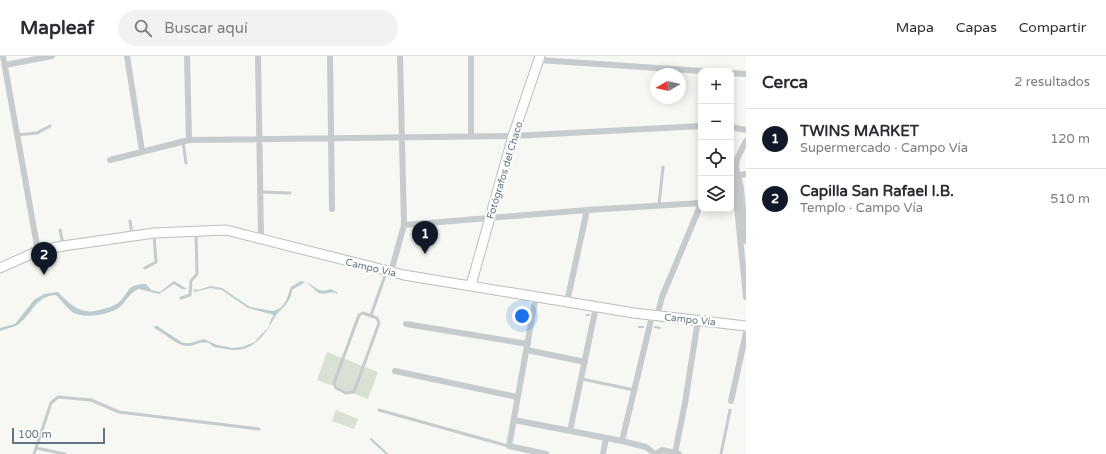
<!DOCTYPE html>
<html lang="es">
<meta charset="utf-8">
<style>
:root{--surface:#fff;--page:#f2f2f3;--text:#2b2b33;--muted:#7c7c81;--line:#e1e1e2;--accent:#111827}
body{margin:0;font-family:"Varela Round",sans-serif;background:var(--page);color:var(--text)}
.controls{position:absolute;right:12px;top:12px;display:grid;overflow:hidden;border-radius:8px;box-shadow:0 2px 10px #0003}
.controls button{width:36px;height:36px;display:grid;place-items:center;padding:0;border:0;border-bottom:1px solid var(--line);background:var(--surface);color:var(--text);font:20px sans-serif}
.compass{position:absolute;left:650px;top:12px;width:36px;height:36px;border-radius:50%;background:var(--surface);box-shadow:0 2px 10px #0003;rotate:261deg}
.scale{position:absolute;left:12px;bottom:10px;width:93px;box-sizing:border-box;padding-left:4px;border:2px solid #5f7582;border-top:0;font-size:11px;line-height:14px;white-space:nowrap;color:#5f7582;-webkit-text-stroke:3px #fff;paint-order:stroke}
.you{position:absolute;left:522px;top:260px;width:14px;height:14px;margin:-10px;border:3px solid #fff;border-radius:50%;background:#1a73e8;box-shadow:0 0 0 6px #1a73e833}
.badge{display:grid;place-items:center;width:26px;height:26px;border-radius:50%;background:var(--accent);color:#fff;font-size:13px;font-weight:700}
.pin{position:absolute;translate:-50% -33px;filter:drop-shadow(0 1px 2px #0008)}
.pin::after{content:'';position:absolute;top:21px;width:14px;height:12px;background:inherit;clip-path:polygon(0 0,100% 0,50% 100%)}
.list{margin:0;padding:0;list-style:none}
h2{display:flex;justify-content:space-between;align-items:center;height:52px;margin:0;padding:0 16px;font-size:17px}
h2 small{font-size:13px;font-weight:400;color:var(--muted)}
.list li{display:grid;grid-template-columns:26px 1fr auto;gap:12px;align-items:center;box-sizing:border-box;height:60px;padding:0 16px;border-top:1px solid var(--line)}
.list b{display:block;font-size:15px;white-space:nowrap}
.list p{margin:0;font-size:13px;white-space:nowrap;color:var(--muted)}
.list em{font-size:13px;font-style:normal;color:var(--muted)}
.icon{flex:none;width:22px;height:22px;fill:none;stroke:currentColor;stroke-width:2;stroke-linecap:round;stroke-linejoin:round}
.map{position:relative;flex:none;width:746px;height:398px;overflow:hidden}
header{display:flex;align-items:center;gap:24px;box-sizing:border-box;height:56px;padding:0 20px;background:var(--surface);border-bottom:1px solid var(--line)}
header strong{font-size:19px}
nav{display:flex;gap:22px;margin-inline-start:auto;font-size:14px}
.search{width:280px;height:36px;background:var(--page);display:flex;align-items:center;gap:10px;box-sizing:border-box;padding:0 14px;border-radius:22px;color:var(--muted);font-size:15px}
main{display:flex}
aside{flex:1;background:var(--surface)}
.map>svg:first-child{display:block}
</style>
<header>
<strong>Mapleaf</strong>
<div class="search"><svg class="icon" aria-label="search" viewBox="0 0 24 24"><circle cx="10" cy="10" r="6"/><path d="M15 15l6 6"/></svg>Buscar aquí</div>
<nav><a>Mapa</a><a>Capas</a><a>Compartir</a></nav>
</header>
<main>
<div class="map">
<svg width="746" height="398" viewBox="0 0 746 398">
<rect width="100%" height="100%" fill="#f7f7f3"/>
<path fill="#d9e0d4" d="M327,296l51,20 -10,27 -51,-19z
M336,354l22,9 -4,10 -22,-8z"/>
<path fill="#bccbce" d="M174,225l13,8h-5l-8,-5 -15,10 -20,-5c-10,4 -11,10 -18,17 -10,9 -39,14 -50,5 -6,-5 -10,-11 -15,-16 -20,1 -23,17 -36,28 -6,5 -13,5 -20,8v-3l15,-4 19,-24 10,-6 14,-2c14,15 25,24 45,17 5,-1 11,-3 15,-6 12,-10 7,-19 28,-19l5,6 9,2z
M301,225c15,2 14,14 30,8l7,4 -1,1 -4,-2c-20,5 -13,-2 -28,-10l-13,8c-1,14 -13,19 -19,30 -10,19 -24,34 -47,29 -3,-1 -9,-1 -12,-2 -2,-1 -3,-3 -5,-4 -9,-3 -15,4 -23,3 -12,-2 -21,-13 -32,-18l1,-2h2l26,17h7l14,-4 13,6 16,3 9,-1 13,-5c3,-5 7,-8 11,-12 5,-5 3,-10 8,-15l-26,-7 -26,-18 -12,-2 -15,4 -2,-3 5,1 13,-4 11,2 28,19 23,4c13,-3 14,-14 18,-24z"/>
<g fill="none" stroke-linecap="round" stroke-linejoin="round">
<path stroke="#bccbce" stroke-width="2" d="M587,259h2
M639,271h4
M655,271l5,1
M371,383l16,15"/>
<g stroke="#b8bec2" stroke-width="11">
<path id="secondary" d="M0,212l38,-17 25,-5 91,-13 72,-3 178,45 230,38 112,13
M471,229l42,-149 27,-80"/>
</g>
<path stroke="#c6cbce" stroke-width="3" d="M16,79l21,-2 13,-7
M183,86l3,21
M261,136l29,1
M659,149l4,-38
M130,165l2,13
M60,174l3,14
M145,212l11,-6 -2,-27
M181,242l9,-3 1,-14 6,-7 -1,-41
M363,257l14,5 2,5 -25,69 -8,1 -10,-5 -2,-5 25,-68z
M371,259l15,-42
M582,323l52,11
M379,354l129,36
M36,392l29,6
M34,398l17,-51 7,-6 33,3 28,12 140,17
M721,398l9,-44"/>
<path stroke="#c6cbce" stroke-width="6" d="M3,0l35,195
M127,0l15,95
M187,0l2,84
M258,0l3,182
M330,0l2,153
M539,4l163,11
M5,9l47,-9
M731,17l15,1
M731,71l15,3
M471,80v-80
M746,85l-9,18 -1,8 5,21 5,53
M110,104l79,-20 324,-4 188,-10
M737,119l-2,12 11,110
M731,121l15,-3
M404,169l183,-15 114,-7
M391,216l13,-47 -4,-169
M536,240l-27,150 37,8
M567,246l20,-92
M657,260l5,-19 39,-93
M406,268l122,20
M527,294l58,12
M395,315l122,26
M731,345l15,-68
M514,364l108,21 24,6 9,7
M570,375l26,-124
M622,385l30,-125
M675,397l10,-50 13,-83
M603,398l3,-16
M656,398l6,-4 17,4"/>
<use href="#secondary" stroke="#fff" stroke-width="9"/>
</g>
<g text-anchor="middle" stroke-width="4" stroke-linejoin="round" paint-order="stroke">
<g font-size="10" fill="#5f7582" stroke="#fff">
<text transform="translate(504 114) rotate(-73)" y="4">Fotógrafos del Chaco</text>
<text transform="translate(371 211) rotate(13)" y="4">Campo Vía</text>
<text transform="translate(690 263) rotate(6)" y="4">Campo Vía</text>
</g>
</g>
</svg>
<div class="controls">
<button>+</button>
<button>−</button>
<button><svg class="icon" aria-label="locate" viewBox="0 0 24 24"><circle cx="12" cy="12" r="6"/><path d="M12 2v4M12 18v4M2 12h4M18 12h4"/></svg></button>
<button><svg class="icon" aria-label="layers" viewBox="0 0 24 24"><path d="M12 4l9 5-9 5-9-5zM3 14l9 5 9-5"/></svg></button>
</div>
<svg class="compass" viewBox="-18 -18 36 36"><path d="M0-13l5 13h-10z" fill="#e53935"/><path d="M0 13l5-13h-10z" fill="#7c7c81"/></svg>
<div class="scale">100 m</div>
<div class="you"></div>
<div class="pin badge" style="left:425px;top:198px">1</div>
<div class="pin badge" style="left:44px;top:219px">2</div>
</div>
<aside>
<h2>Cerca<small>2 resultados</small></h2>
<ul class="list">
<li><span class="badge">1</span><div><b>TWINS MARKET</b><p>Supermercado · Campo Vía</p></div><em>120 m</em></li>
<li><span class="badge">2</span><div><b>Capilla San Rafael I.B.</b><p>Templo · Campo Vía</p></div><em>510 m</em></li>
</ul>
</aside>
</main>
